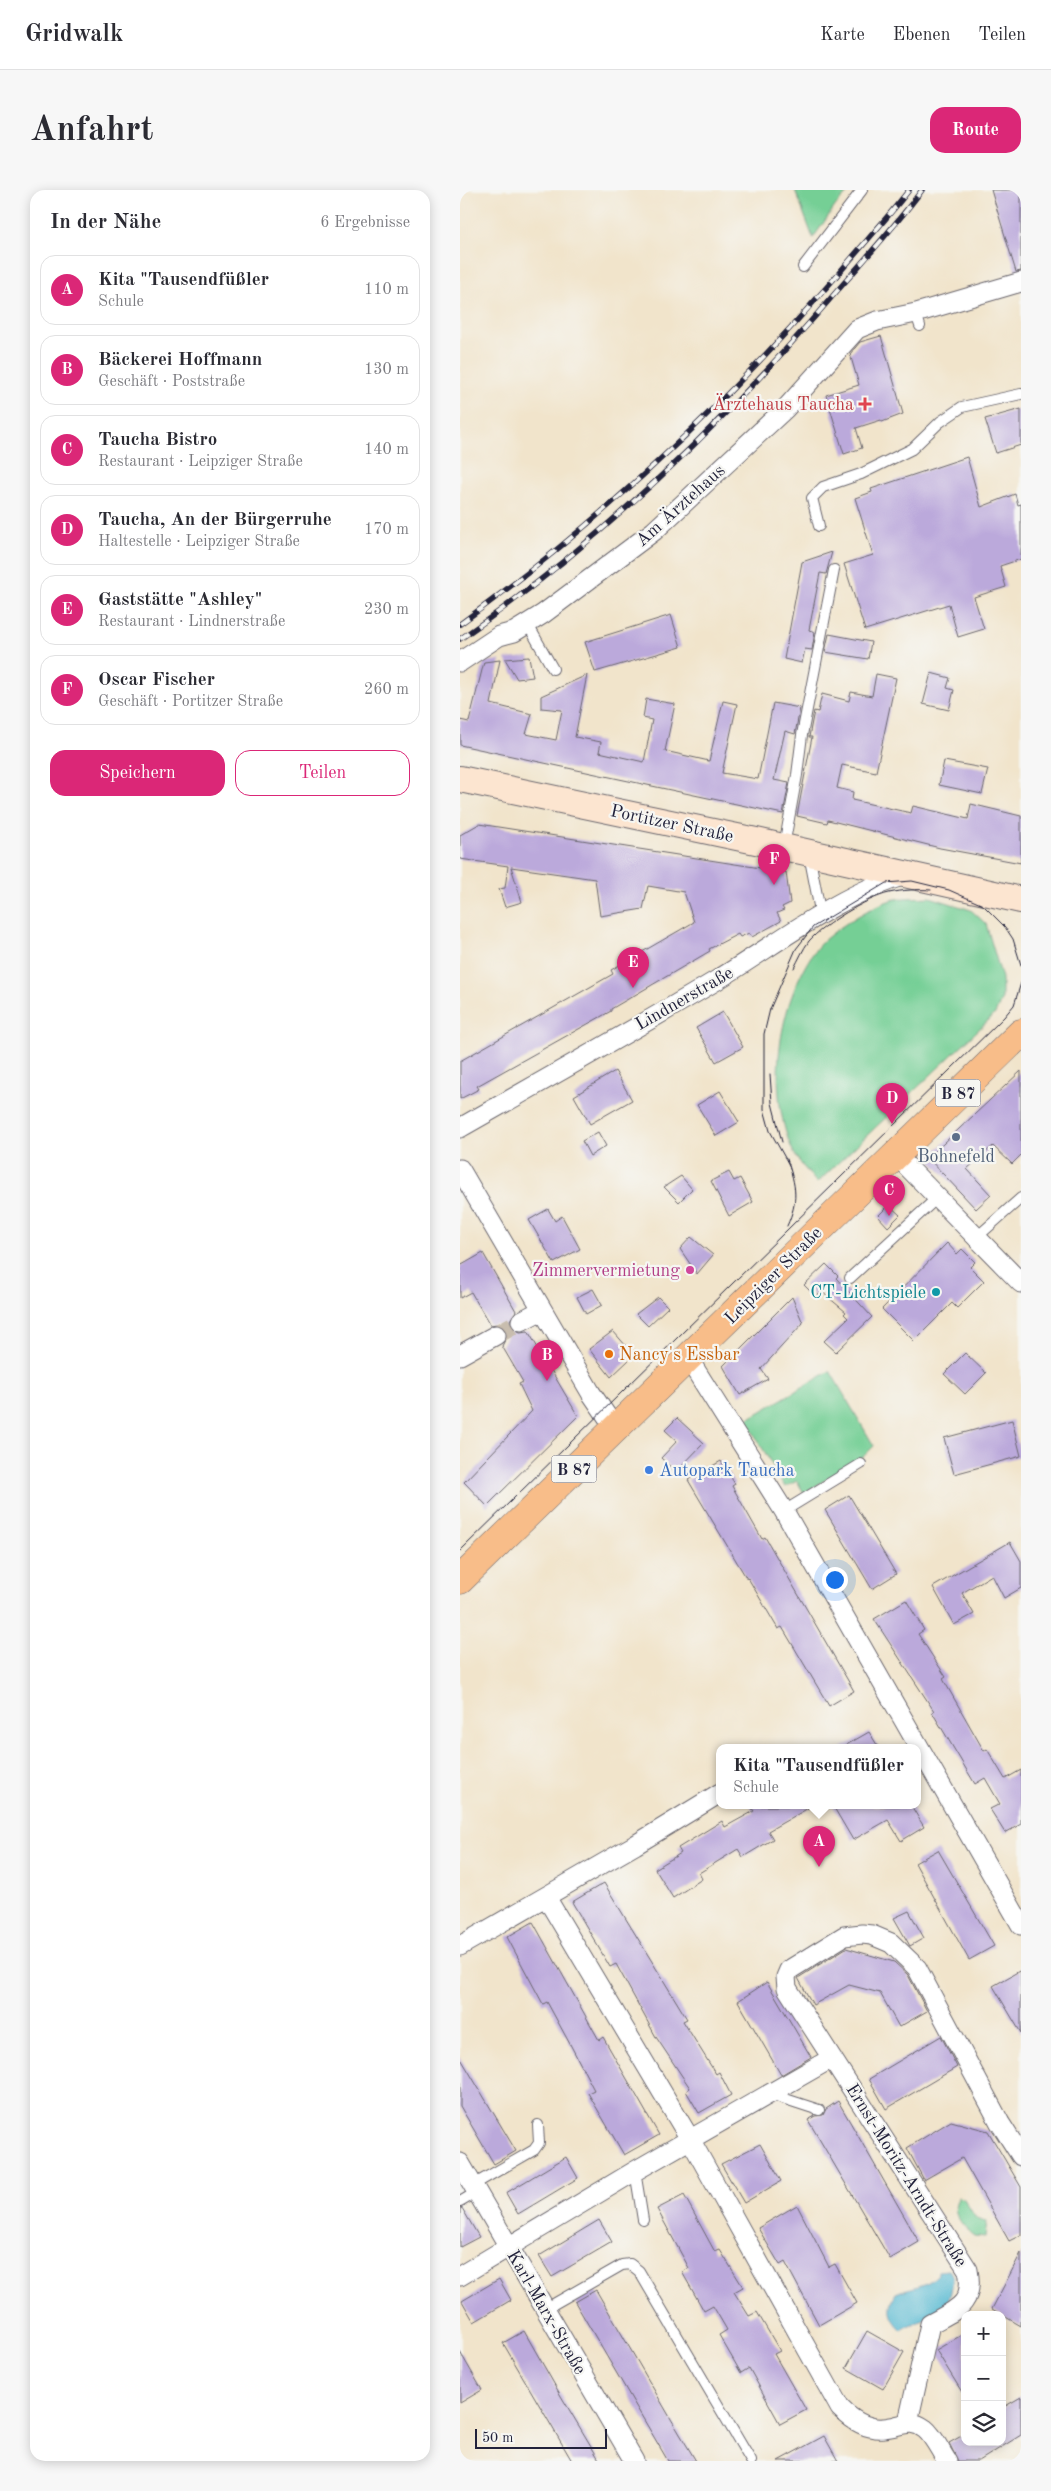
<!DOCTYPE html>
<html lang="de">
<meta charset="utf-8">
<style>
:root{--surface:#fff;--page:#f7f7f7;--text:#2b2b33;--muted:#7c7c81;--line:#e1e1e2;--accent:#db2777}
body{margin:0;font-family:"Old Standard TT",serif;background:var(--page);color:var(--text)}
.controls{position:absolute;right:15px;bottom:15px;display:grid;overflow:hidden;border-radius:10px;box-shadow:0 2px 12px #0003}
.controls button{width:45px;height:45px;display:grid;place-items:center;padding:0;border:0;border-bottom:1px solid var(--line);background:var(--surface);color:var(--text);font:25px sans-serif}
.scale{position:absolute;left:15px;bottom:12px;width:132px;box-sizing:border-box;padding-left:5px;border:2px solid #22223b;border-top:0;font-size:14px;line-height:18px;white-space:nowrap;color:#22223b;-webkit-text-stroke:4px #f6f6f2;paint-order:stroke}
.you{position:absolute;left:374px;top:1389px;width:18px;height:18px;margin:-12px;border:4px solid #fff;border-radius:50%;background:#1a73e8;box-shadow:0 0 0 8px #1a73e833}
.badge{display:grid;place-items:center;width:32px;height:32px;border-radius:50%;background:var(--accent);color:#fff;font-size:16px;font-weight:700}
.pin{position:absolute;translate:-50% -41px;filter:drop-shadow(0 1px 2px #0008)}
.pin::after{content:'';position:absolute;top:26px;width:18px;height:15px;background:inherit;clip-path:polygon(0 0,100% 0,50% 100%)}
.popup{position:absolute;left:256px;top:1554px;width:205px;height:65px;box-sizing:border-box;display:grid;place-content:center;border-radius:10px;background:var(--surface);filter:drop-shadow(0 1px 4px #0005);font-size:16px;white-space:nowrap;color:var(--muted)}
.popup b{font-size:19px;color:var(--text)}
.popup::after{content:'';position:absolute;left:50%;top:100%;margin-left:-10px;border:10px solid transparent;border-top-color:var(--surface)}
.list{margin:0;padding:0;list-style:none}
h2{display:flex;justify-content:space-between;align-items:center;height:65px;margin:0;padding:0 20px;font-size:21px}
h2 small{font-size:16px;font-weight:400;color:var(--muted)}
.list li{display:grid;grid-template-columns:32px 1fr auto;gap:15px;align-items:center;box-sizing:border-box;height:70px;margin:0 10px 10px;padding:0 10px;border:1px solid var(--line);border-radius:15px}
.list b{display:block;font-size:19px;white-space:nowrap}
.list p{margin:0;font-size:16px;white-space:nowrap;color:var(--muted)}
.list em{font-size:16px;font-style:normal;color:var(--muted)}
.actions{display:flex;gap:10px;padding:15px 20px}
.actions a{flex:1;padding:11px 0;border:1px solid var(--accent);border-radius:15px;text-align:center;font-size:18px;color:var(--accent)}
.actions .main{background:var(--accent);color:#fff}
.icon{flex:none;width:28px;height:28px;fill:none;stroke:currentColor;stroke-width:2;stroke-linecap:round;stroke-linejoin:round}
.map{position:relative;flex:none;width:561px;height:2271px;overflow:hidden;border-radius:15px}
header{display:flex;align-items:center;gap:30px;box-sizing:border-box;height:70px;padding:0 25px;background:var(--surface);border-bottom:1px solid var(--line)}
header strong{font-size:24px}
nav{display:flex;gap:28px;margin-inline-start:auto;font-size:18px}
.intro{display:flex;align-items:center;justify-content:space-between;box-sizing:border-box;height:120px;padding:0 30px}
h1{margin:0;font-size:35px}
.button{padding:12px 22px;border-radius:15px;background:var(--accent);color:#fff;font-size:18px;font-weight:700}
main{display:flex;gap:30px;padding:0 30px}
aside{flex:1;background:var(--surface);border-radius:15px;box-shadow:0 2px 12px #0003}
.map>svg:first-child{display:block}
</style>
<header>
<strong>Gridwalk</strong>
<nav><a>Karte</a><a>Ebenen</a><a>Teilen</a></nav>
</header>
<div class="intro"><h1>Anfahrt</h1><a class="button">Route</a></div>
<main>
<aside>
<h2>In der Nähe<small>6 Ergebnisse</small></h2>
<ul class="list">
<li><span class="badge">A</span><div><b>Kita &quot;Tausendfüßler</b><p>Schule</p></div><em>110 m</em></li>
<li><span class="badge">B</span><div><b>Bäckerei Hoffmann</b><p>Geschäft · Poststraße</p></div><em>130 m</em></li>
<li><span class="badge">C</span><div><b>Taucha Bistro</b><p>Restaurant · Leipziger Straße</p></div><em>140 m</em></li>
<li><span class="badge">D</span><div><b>Taucha, An der Bürgerruhe</b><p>Haltestelle · Leipziger Straße</p></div><em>170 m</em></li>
<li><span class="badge">E</span><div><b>Gaststätte &quot;Ashley&quot;</b><p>Restaurant · Lindnerstraße</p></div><em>230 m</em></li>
<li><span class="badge">F</span><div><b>Oscar Fischer</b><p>Geschäft · Portitzer Straße</p></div><em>260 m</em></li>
</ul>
<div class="actions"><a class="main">Speichern</a><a>Teilen</a></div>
</aside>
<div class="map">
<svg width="561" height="2271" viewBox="0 0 561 2271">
<rect width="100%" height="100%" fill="#f6f6f2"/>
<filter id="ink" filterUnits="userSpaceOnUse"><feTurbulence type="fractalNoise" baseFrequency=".02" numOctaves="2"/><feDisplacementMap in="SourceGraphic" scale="10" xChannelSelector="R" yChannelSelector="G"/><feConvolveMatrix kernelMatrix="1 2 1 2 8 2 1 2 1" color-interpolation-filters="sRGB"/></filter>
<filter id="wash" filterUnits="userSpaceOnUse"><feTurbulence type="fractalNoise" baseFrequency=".0096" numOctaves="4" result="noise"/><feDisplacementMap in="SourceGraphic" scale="20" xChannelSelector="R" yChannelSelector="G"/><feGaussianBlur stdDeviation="1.12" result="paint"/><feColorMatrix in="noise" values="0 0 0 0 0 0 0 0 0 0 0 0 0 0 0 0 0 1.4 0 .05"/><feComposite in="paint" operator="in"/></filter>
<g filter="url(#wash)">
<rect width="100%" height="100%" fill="#f1e4cb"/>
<path fill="#75cf95" stroke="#4c7868" d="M335,0h55l-14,15 -23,33z
M470,707l41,13 15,14 16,54v20l-7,16 -178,169c-8,-10 -20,-22 -25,-34 -26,-60 -14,-147 24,-200 11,-16 61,-47 80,-50 11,-2 23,-1 34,-2z
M370,1181l44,75 -11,11 -59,36 -7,-12 -12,6 -39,-67z
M499,2007l5,2 11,18 12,5 -2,15 -10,-1c-11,-8 -27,-25 -16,-39z"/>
<path fill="#52b8d1" stroke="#3a6d86" d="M489,2080l4,6c-2,25 -5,33 -29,44 -9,4 -14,4 -22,10 -12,-12 -15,-21 -6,-37 16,-7 30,-5 42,-19v-3z"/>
<g id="blocks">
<path fill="#bba9db" d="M531,0h30v81l-5,1z
M421,146l22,78 -21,8 -1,-2 -25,8 6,20 -18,6 -18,-59 33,-10 -9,-31 10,-12z
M561,219v36l-25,8 -11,-34z
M507,267l14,50 34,-13 3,11 3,-1v55l-21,7 6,21 -32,10 10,32 -26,8 -9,-33 -84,26 -21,-66 29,-9 -18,-57 17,-6 -1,-3z
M372,362l-6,22 -6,-1 -11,57 6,2 -3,18 -7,-1 -3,14 -18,-4 18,-97z
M211,425l10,32 -86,25 -10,-30z
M369,444l42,8 -3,17 -43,-7z
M69,467l4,20 -16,2 -12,-20z
M40,470l-9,44 41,10 -6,20 30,6 6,-30 -21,-2v-12l46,-21 -12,62 26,5 -2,10 45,10 8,-42 -9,-2 3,-19 29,5 -10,47 44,10 14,-60 14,3 -15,69 36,6 15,-76 27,5 -5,26 -10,-3 -11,49 15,3 -6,31 -323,-69v-25l9,2 15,-60z
M471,483l19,5 -3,10 7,2 -5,20 -26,-6z
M416,484l20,4 -20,94 -34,-7 -5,23 16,4 -1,8 59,13 2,-7 55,13 3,-15 50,12v47l-81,-15 -112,-28 -1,3 -30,-7 15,-79h-3l5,-26 4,1 4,-18 27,7 2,-9 21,4z
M484,571l44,8 -6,25 -43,-9z
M19,634l307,48 4,31 -8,4 2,3 -7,3 4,8 -29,16 -3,-4 -9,4 -2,-3 -29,15 1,2 -99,58v2l-134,75 2,3 -19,10v-38l153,-87 -2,-4 83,-48 -10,-30 -36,-6 -5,23 -43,7 -5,-37 -84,-12 11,35 -17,5 -6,-18 6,-1 3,-22 -48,-7v-24z
M263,822l20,35 -27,15 -20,-34z
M155,881l17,29 -42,24 -16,-28z
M561,881v84l-9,9 -19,-18 -26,23 24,26 -15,14 -48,-51z
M260,901l19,31 -23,14 -19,-31z
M138,942l8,14 -16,10 -8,-15z
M269,982l5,9 6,-3 13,24 -24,14 -18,-35z
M221,986l11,13 -13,13 -15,-15z
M429,1015l11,10 -12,12 -10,-11z
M88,1019l7,12 7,-5 18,33 -26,14 -25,-43z
M231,1047l22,18 -16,19 -17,-25z
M487,1053l10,11 5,-5 13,13 -5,5 14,14 -27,27 -5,-5 -38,38 -32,-32z
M23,1063l33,58 -6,9 1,7 9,5 8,-1 50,85 -91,90 -23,-24 68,-71 -13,-27 4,-2 -21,-36 5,-10 -1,-7 -9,-5 -7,1 -19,-33 -11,6v-32z
M366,1074l12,12 -2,2 36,39 -36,35 -12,-11 24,-23 -4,-4 2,-2 -24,-20 -6,5 -12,-12z
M133,1099l9,16 -16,9 -9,-17z
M198,1107l10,10 -20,19 -12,-12z
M332,1107l11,26 -42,46 7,10 -28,16 -17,-29z
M153,1141l14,16 -5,4 8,8 -19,18 -22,-28z
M505,1163l21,20 -21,21 -21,-20z
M217,1228l27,25 -28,29 -15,-14 16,-17 -12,-11z
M552,1230l9,36 -67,18 -10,-36z
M261,1271l14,23 -3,2 30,53 3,-2 89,154 -25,15 -47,-79 -4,2 -30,-51 -1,1 -59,-99z
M389,1305l47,79 -24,15 -47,-79z
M550,1352l11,19v27l-17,10 -12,-23 -30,18 12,21 -20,11 -21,-38z
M446,1410l18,30 -6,4 28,43 -3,2 41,72 3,-2 18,30 16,-9v54l-16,9 -15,-24 10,-5 -15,-26 -10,6 -43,-72 2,-1 -60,-92z
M409,1542l10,16h-38z
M290,1616h62l-44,25 5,8 -30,18 -5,-8 -39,24 3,6 -29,19 -18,-29 26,-16 -3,-5 44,-27 3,6 29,-16z
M373,1616h81l-2,1 12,20 -23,14 -13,-21 -35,20z
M478,1660l56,96 -25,14 -54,-97z
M144,1693l83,136 -4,2 33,53 3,-2 12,23 -32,18 -13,-22 4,-3 -34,-51 -40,-73 -6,3 -38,-65z
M449,1721l15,27 -14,8 -16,-28z
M73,1732l66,118 4,-3 56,98 -35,20 -36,-62 6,-3 -23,-44 -24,-44 -4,2 -36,-67z
M386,1758l48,14 14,13 19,36 -28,16 -19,-34 -31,-8 -36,20 -15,-27z
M561,1780v63l-28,-47z
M307,1792l44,75 -30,18 -43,-74z
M481,1846l16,31 -71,42 -17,-30z
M0,1867l56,94 -22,13 -34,-58z
M378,1911l81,141 -29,17 -82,-139 7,-4 8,-1 3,-6z
M491,1931l37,10 33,56v48l-12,6 -47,-83 -38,22 -17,-32z
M300,1954l21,37 -37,22 -23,-39z
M106,1967l12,21 -60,36 -12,-21z
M224,2005l31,57 5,-2 23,37 -9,5 15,24 8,-4 23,39 -6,3 32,56 -26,14 -31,-56 -8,5 -22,-38 8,-5 -14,-24 -9,5 -22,-39 7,-4 -32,-59z
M337,2015l32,62 6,-3 22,39 -38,22 -34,-63 -5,3 -22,-37z
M2,2018l17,29 -19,10v-38z
M139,2030l13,22 -60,35 -13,-21z
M561,2063v73l-29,-17z
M39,2089l12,21 -37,22 -12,-21z
M136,2100l75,129 25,42h-28l-93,-159z
M64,2141l37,65 39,65h-28l-69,-118z
M407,2141l37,21 -21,37 -37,-21z
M505,2143v64l-29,-47z
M0,2162l22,38 -22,13z
M561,2207v38l-42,26h-21l-9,-18 16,-9v8h37v-34z
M364,2246l14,25h-60z"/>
</g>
</g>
<g filter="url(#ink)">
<use href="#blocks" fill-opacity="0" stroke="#6a666d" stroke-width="1"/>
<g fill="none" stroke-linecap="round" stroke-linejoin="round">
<path stroke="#c8bdae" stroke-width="19" stroke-dasharray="19 9" stroke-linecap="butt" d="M36,1145l25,-14"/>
<g stroke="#6a666d" stroke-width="12">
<path id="lane" d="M343,77l59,-77
M456,123l4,13
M359,336l-7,-28 11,-11 38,-13 51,-25 28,-27 22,-15 59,-13
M67,433l26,46
M324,656l13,-71 5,-40 32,-165
M349,664l12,62
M517,1047l44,-39
M390,1088l88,-81
M324,1321l77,-47
M310,1904l49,16
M175,1981l8,49
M13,1995l61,-35 5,-7 -1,-18
M0,2012l17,-10
M85,2119l77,-44 8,-1 9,7 112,190"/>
</g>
<g stroke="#6a666d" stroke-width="21">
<path id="street" d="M0,472l39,-26 15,-4 29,-18 111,-83 132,-123 71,-79 20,-8 39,-8 105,-31
M0,938c86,-49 172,-97 257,-148 58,-35 124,-87 189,-105
M435,964l126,129
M0,979l131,224 24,35
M61,1131l21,-11
M0,1165l36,-20
M228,1168l96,153 237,414
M86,1707l144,242 150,269c12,12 26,22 44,20 16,-1 26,-11 41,1 9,7 15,22 22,32
M0,1756l175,-101 85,-52
M0,1973l174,298
M0,2086l175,-105 197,-113
M448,2232l22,-98c25,-14 45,-19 38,-54l-181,-282 -1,-11 3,-7 55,-34 18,-2 10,1 19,8 26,25 83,155 21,33"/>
</g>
<g stroke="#6a666d" stroke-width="28">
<path id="secondary" d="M0,589l296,62 265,59"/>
</g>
<g stroke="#6a666d" stroke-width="29">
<path id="primary" d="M0,1390l561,-547"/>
</g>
<use href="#lane" stroke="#fff" stroke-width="10"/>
<use href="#street" stroke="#fff" stroke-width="19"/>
<use href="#secondary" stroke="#fce5d0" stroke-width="26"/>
<use href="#primary" stroke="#f8bd89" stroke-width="28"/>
<path stroke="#22223b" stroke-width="1" d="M334,778c5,-9 9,-19 15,-27 15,-17 58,-43 80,-48 14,-3 28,-4 42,-3
M310,884l2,29 10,39
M329,975l-19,-34 -6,-22v-75l6,-25 26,-60 17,-22 73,-44 26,-2 37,9 34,15 22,22 8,12 8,26
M327,1036c12,-27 9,-39 0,-67
M0,1361l544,-534 10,-12 7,-22"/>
<g stroke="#22223b" stroke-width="5.5">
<path id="rail" d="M0,434c137,-99 262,-216 373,-344 25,-30 52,-59 76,-90
M0,449c141,-97 266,-218 377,-348 29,-33 59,-66 85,-101"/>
</g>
<use href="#rail" stroke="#f6f6f2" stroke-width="4" stroke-dasharray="11" stroke-linecap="butt"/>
</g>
</g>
<path fill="#e0444e" stroke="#f6f6f2" stroke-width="2" d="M402.5 206.5h5v5h5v5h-5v5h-5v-5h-5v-5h5z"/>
<circle fill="#5c6f8a" stroke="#f6f6f2" stroke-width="2" cx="496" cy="947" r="5"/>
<circle fill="#d1479c" stroke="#f6f6f2" stroke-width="2" cx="230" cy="1080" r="5"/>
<circle fill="#0f9aa8" stroke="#f6f6f2" stroke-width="2" cx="476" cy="1102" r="5"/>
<circle fill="#e8710a" stroke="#f6f6f2" stroke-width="2" cx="149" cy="1164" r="5"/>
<circle fill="#3f7fe0" stroke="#f6f6f2" stroke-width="2" cx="189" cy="1280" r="5"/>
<g text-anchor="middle" stroke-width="4.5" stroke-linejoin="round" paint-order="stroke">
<g fill="#f6f6f2" stroke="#626272" stroke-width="1">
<rect x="475.5" y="889.5" width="45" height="27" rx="4"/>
<rect x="91.5" y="1265.5" width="45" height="27" rx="4"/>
</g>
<g font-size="16" font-weight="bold" fill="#22223b">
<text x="498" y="909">B 87</text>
<text x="114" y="1285">B 87</text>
</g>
<g font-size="18" fill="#be3a42" stroke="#f6f6f2" text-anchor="end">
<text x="394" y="220">Ärztehaus Taucha</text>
</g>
<g font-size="18" fill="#22223b" stroke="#f6f6f2">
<text transform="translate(220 315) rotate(-42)" y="6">Am Ärztehaus</text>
<text transform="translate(212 633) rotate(12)" y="6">Portitzer Straße</text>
<text transform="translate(224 808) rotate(-30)" y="6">Lindnerstraße</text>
<text transform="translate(313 1085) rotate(-45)" y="6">Leipziger Straße</text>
<text transform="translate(447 1985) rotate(58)" y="6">Ernst-Moritz-Arndt-Straße</text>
<text transform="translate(87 2122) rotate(60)" y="6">Karl-Marx-Straße</text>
</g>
<g font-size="18" fill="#4e5e75" stroke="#f6f6f2">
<text x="496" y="972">Bohnefeld</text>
</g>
<g font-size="18" fill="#b23c85" stroke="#f6f6f2" text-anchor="end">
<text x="220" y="1086">Zimmervermietung</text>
</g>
<g font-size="18" fill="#0d838f" stroke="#f6f6f2" text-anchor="end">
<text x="466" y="1108">CT-Lichtspiele</text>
</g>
<g font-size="18" fill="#c56008" stroke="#f6f6f2" text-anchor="start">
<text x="159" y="1170">Nancy's Essbar</text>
</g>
<g font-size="18" fill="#366cbe" stroke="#f6f6f2" text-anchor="start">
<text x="199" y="1286">Autopark Taucha</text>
</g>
</g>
</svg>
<div class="controls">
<button>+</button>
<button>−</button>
<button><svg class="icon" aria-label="layers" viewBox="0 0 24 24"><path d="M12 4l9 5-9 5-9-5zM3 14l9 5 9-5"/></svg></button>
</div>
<div class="scale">50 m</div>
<div class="you"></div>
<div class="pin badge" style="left:359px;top:1677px">A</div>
<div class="popup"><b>Kita &quot;Tausendfüßler</b>Schule</div>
<div class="pin badge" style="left:87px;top:1191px">B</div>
<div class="pin badge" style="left:429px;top:1026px">C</div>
<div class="pin badge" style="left:432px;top:934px">D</div>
<div class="pin badge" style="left:173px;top:798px">E</div>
<div class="pin badge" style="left:314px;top:695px">F</div>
</div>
</main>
